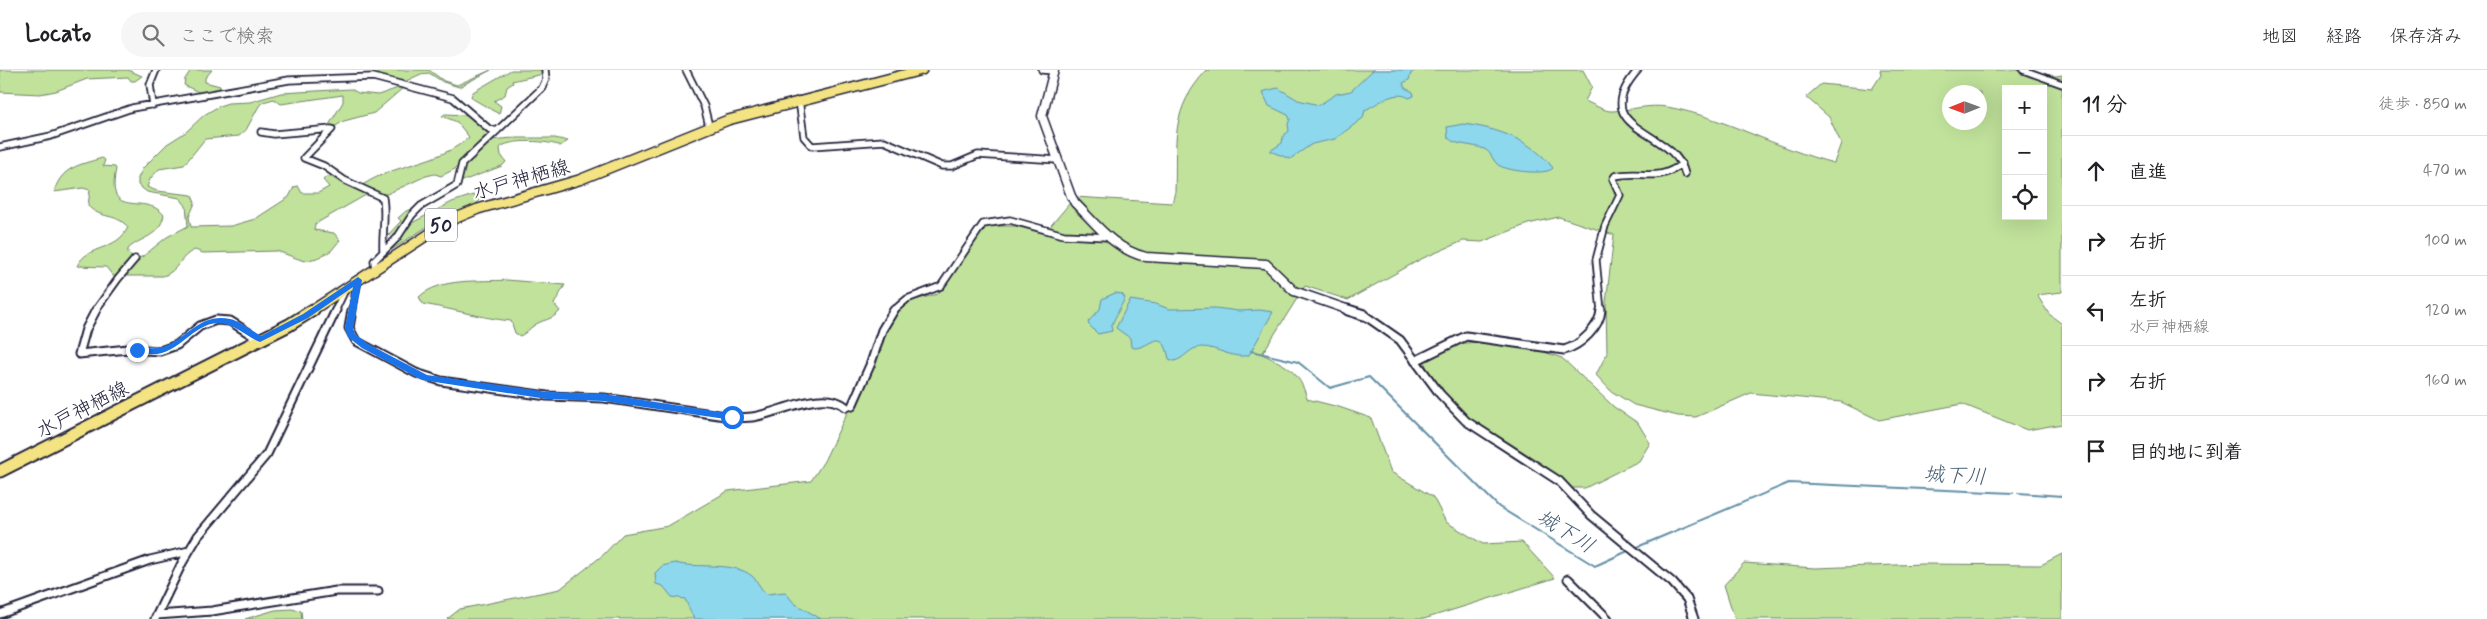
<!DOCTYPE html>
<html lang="ja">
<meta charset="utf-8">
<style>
:root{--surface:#fff;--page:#f6f6f6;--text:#202124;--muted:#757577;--line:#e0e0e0}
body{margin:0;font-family:Mynerve,"Klee One",sans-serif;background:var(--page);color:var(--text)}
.controls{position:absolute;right:15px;top:15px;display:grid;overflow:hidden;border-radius:0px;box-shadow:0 5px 20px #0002}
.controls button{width:45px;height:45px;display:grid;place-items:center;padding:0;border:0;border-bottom:1px solid var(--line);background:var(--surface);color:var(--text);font:25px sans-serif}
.compass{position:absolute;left:1942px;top:15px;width:45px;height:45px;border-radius:50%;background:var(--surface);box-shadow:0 5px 20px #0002;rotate:269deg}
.stop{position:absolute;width:15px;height:15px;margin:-11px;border:4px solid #1a73e8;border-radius:50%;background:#fff}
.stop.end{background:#1a73e8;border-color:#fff;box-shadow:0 1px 5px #0008}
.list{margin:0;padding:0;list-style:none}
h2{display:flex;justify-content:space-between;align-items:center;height:65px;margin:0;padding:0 20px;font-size:21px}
h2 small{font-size:16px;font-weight:400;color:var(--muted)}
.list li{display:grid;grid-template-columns:32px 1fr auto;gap:15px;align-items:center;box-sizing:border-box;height:70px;padding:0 20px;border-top:1px solid var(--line)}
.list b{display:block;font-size:19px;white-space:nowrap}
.list p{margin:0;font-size:16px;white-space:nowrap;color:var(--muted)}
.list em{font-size:16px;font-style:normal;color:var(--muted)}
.icon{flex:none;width:28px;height:28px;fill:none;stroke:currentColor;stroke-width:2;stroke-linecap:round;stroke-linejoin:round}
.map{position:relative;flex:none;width:2062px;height:549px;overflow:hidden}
header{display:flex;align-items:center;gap:30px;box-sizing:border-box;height:70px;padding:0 25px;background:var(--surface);border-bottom:1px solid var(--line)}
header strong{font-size:24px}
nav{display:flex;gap:28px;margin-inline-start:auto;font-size:18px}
.search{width:350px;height:45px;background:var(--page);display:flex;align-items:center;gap:12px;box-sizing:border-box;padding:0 18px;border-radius:28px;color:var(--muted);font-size:19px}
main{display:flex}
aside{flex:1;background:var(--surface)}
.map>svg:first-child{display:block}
</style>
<header>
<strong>Locato</strong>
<div class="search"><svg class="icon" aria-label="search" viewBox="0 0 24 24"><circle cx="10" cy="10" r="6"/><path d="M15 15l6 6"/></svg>ここで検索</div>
<nav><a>地図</a><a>経路</a><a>保存済み</a></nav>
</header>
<main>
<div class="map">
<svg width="2062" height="549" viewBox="0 0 2062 549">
<rect width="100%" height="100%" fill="#fff"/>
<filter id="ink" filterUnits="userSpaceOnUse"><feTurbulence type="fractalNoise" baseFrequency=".02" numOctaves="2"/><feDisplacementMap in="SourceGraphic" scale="10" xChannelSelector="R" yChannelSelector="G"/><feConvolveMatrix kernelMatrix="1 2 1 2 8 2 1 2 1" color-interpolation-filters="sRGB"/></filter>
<g filter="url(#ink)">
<path fill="#c0e29b" stroke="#71826b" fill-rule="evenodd" d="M0,0h128l14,6 -7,5h-4l-3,-4 -41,2 -31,12 -16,3 -40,-2z
M191,0h21l-7,8v4l15,4v3l-20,4 -16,-8 1,-6z
M372,0h57l15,11 13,4 34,-15 -32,17 -16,-5 -14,-9 -8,1 -17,8 -31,-7z
M511,0h30l2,4 -31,7 1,2 -6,4 -2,8 -11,6 7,5 -2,8 -26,-15 -2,-3 2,-4z
M1207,0h376l9,17 -7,14c8,3 20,11 28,10 18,-1 36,-7 54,-4 58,10 110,42 167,56l7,-20 -12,-26 -23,-20 15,-13 51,5 9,-14 -1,-5h139l37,6 6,-1v217l-25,3 12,19 13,10v100l-35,6 -65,-26 -83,16 -38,-18 -90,-9 -55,24 -18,-1 -44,-11 -23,-14 -15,-16 11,-22 -1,-50 8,-68 -55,-18 -31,7 -46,18 -19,-1 -42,18 -73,41 -43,-14 -43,68c24,11 38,17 45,45l32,8 32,11 20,54 42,25 13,25 37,22 39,-2 33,36 -131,41h-977l13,-10 100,-20 43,-34 20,-21 45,-8 60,-35 83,-10 13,-20 75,-157 39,-10 48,-68h28l33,4 28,-33 97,6 3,-11c2,-51 -6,-82 32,-122zM2006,19h37v127h-37zM1950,22h30v30h-30z
M401,17l2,1 -29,25 -30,8 -10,6 -5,-2 14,-23v-7l-62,9 -7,-5 -11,3 -4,4 -13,24 -7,6 -34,3 -21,26 -25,4 -9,10 -3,8 10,4 35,4 3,8 -6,14 2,10 40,-1 24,-7 34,-22 5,-10 4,-1 4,7h16l11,-6 -6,-7 3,-3 7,-1 24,13c33,-26 82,-24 112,-52l-12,-15 -15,-6 3,-2 24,1 20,19 -34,35 -14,7 -6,-2 -9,2 -39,18 -21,1 -51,29 -1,6 20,3 6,7 -9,11 -14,7 -13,3 -27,-10 -74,2 -8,-3c-15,5 -17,22 -32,26h-50l-7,-9 -29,-1c10,-22 40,-14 51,-39 -14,-15 -26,-7 -40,-21l2,-16 -7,-2 -29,4c7,-25 25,-27 48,-34l3,2 -2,6 12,1 1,2c-11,53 29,22 48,46 -5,23 -22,21 -36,34v4l6,5 8,-1 25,-20 21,-11 -2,-20 -6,-8 -33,-6 -9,-7v-7l5,-10 24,-24 19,-12 18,-17 15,-9 9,-3 22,-1 31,-9 70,-4 7,4 20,2z
M513,68h42l13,3 -8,5c-9,-5 -52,-8 -60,2l1,7 5,7 -4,4 -42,16 2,-14 16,-13 11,-15z
M473,125l6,3v3l-4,5 -50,22 -43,28 19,-17 -2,-7 -12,4 14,-15 -3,-3 8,-7 10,-3 -8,17 44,-23z
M507,210l58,5 -11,19 6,7c-8,10 -19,8 -28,16 -5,4 -6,6 -12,9l-5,-3 -4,-12c-30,-3 -58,-12 -88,-17l-4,-7c21,-20 62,-15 88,-17z
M1488,272l42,5 32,11 52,49 24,16 12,20 -11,18 -54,27h-13l-9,-9c-44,-27 -123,-66 -139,-118 18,-17 41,-19 64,-19z
M2062,484v65h-327l-11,-34 20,-22 71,5 108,-4 118,1z
M292,539l9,2 1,8h-57l30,-9z"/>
<path fill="#8dd8ed" stroke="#628fa6" d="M1373,0h43l-5,3 -2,7 -6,3 2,5 8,4 1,4 -5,2c-14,-9 -31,6 -44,12l-2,8 -28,21 -23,5 -22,15 -20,-8 12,-8 1,-7 6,-5 -1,-7 2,-5 -2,-4 -19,-9 -6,-13 2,-2 13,-3 20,12 21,5 17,-11 15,-3z
M1463,54c34,4 69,16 90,44 -6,8 -49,3 -56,-4 -5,-5 -6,-12 -13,-15 -11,-5 -28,-3 -36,-11l-1,-11z
M1115,223l7,1 3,4 -14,28 1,5 -14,3 -9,-9 -1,-3 12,-13 2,-10z
M1130,230l26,4 13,5 46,-1 24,3 21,-1 13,2 -24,43c-15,5 -32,-8 -47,-8 -13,0 -17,12 -28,14l-5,-2c-7,-35 -18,-11 -35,-11l-3,-1 -1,-9 -14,-10z
M675,493c21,6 59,-2 77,13 6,5 8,13 15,18l18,-2 9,11 27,16h-127l-9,-20 -13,-2 -9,-11 -7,-2 -1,-11 7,-7z"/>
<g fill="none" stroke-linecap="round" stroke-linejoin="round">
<path stroke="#628fa6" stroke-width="2" d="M1251,281l47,11 32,26 39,-11 130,130 96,59 35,-16
M2018,423l44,3
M1635,478l154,-65 224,10"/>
<g stroke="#22223b" stroke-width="9">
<path id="street-far1" d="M686,0l18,36 5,20
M1042,0l12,1
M1638,0c-54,62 37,58 47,104
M2023,0l39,14
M799,30l5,37 8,9 72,-5 58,25h10l26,-11 80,5
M153,35l-3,-20 6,-15
M261,62l13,2 58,-5 -28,29 20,8 20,14 39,18c3,18 -1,35 0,53
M0,77l51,-11 81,-28 157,-28 84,-3 80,21 36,31 8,2
M375,198l-1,-7 23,-23 15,-23 9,-9 36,-21 5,-21 80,-76 4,-9 -1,-9
M95,241l23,-32 17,-20
M335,241l10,-21
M352,241l6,-31
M893,241l14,-12 34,-13 42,-62 27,-4 54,15 44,2
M1601,241l-5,-51 9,-34 15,-31 -7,-16 2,-3c28,-6 41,7 67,-12"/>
</g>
<g stroke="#22223b" stroke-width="11">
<path id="street" d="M96,240l-10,19 -7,25 49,-5 32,2 17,-6 23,-19 16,-6 14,1 30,19
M352,240l-3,18 7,13 60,32 25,8 106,15 57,2 128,19c6,0 13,1 20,0 26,-3 71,-30 94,-10
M1364,245l36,25 40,54 26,27 93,60 32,34 81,67 15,17 7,20
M1415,291l51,-25 98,14c17,-5 36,-23 37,-40
M852,336l19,-43 11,-33 12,-20
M1568,509l40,40
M0,544l150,-54 39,-9
M157,545l55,-4 124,-20h42
M155,549l27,-56 16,-27 69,-82 69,-144"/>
</g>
<g stroke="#22223b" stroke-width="11">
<path id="secondary-far1" d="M1054,0l-12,46 29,80 4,7c22,22 40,47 71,54l120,7 28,27 58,20"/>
</g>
<g stroke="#22223b" stroke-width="13">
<path id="secondary" d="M1348,240l16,5"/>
</g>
<g stroke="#22223b" stroke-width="12">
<path id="primary-far1" d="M311,241l138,-90 29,-12 101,-29 149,-60 194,-50"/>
</g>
<g stroke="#22223b" stroke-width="15">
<path id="primary" d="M0,401l289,-146 24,-15"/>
</g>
<use href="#street-far1" stroke="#fff" stroke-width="5.5"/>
<use href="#street" stroke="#fff" stroke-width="7"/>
<use href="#secondary-far1" stroke="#fff" stroke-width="8"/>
<use href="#secondary" stroke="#fff" stroke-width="9"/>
<use href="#primary-far1" stroke="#f4e382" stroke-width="9"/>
<use href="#primary" stroke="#f4e382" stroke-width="11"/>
</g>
</g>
<path fill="#1a73e8" d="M358,207l4,3 -9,48 2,6 13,10 59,31 120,17 57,2 128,20 5,3 -5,3 -128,-19 -57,-2 -125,-19 -60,-32 -14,-11 -3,-9 8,-41 -45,31 -48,24c-14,-5 -25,-19 -42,-19 -27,1 -41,35 -70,31 -6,-1 -11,-1 -15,-4l4,-3c11,1 21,3 31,-2 22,-11 35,-32 62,-26 10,2 22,12 31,17l42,-22z"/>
<g text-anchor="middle" stroke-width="4" stroke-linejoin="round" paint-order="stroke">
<rect fill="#fff" stroke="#646476" stroke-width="1" x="425" y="138.5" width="32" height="33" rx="4"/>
<g font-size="19" font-weight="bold" fill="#22223b">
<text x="441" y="162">50</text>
</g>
<g font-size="20" fill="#22223b" stroke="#fff">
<text transform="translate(521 109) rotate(-16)" y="7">水戸神栖線</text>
<text transform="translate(82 339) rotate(-27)" y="7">水戸神栖線</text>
</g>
<g font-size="21" font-style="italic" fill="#425970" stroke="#fff">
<text transform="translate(1955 405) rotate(3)" y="7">城下川</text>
<text transform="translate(1566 461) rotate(32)" y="7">城下川</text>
</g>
</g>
</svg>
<div class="controls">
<button>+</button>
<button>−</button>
<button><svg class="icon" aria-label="locate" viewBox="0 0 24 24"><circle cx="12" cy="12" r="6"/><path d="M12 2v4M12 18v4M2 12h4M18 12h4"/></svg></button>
</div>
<svg class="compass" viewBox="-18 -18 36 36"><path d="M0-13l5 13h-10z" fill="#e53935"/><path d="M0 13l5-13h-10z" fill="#757577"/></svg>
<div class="stop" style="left:732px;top:347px"></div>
<div class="stop end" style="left:137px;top:280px"></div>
</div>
<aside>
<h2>11 分<small>徒歩 · 850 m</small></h2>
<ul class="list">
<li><svg class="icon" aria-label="ahead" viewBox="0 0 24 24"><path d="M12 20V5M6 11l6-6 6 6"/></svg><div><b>直進</b></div><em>470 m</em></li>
<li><svg class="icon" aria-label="right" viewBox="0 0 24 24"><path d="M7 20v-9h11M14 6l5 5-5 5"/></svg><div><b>右折</b></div><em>100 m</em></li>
<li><svg class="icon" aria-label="left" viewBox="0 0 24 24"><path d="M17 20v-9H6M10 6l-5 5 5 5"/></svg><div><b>左折</b><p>水戸神栖線</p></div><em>120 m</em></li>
<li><svg class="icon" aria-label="right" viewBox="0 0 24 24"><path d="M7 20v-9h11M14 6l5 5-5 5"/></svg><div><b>右折</b></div><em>160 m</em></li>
<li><svg class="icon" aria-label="arrive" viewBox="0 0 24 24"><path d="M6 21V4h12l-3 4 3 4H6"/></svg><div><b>目的地に到着</b></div></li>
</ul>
</aside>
</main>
